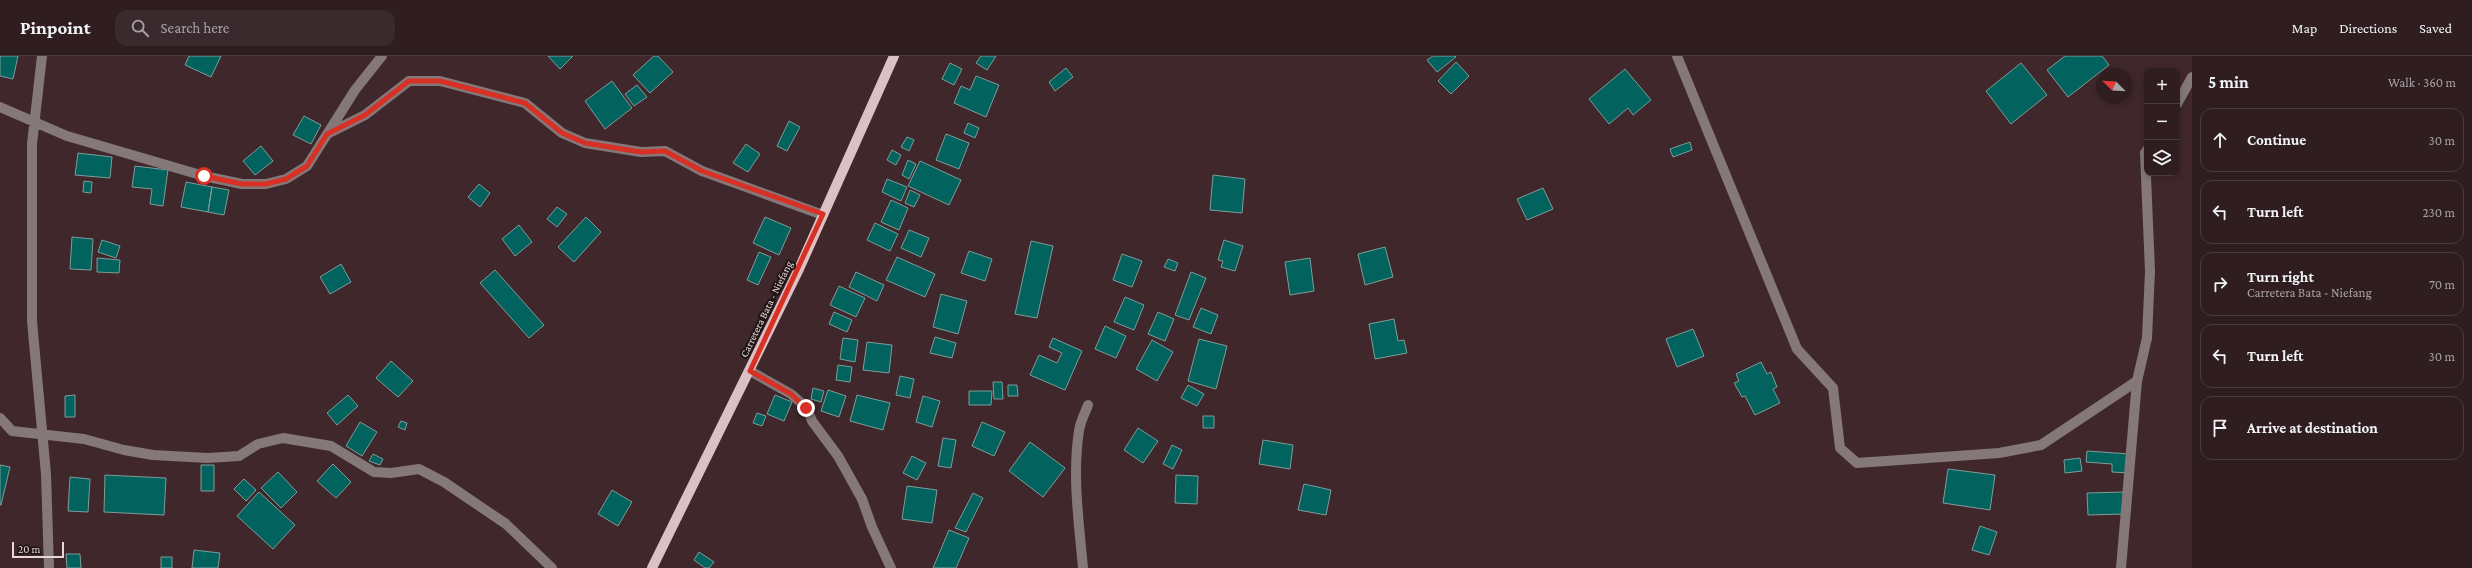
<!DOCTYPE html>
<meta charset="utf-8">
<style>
:root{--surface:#2f1d20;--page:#3b2a2d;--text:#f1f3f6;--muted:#a7a2a5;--line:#4a3b3e}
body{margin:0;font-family:"Crimson Pro",serif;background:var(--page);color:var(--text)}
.controls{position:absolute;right:12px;top:12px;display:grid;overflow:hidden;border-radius:8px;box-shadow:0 2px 6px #0003}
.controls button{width:36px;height:36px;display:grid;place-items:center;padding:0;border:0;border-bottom:1px solid var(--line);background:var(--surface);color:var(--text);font:20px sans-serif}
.compass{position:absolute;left:2096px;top:12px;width:36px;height:36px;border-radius:50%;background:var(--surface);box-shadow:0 2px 6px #0003;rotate:294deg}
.scale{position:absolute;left:12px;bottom:10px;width:52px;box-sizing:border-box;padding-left:4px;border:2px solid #e6d7d8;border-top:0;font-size:11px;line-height:14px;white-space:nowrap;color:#e6d7d8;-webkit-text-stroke:3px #1e1415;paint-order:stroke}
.stop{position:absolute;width:12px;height:12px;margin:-9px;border:3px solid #d93025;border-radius:50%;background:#fff}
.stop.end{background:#d93025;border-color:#fff;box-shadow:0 1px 4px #0008}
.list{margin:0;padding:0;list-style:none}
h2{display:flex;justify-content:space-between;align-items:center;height:52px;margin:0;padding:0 16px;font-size:17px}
h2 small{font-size:13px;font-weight:400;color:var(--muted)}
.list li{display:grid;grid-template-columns:26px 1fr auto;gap:12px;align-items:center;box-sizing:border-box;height:64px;margin:0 8px 8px;padding:0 8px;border:1px solid var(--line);border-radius:12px}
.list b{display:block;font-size:15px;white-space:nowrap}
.list p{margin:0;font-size:13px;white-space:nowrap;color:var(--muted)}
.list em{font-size:13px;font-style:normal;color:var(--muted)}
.icon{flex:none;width:22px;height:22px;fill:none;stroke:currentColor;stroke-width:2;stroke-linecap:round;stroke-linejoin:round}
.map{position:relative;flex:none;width:2192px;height:512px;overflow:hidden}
header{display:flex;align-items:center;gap:24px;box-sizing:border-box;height:56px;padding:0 20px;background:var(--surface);border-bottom:1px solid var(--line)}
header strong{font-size:19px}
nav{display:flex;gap:22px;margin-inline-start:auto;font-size:14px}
.search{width:280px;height:36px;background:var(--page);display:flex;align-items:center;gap:10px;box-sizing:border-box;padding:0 14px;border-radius:12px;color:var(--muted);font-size:15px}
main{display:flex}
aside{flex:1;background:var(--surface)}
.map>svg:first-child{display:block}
</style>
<header>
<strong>Pinpoint</strong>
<div class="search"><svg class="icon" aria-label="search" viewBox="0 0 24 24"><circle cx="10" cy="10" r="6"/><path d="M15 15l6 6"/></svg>Search here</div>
<nav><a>Map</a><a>Directions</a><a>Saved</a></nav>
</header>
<main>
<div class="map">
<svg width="2192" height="512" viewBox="0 0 2192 512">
<rect width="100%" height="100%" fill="#3f272b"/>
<path fill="#02625d" stroke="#7e9d9a" d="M0,0h18l-5,23 -13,-3z
M189,0h32l-10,21 -26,-12z
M548,0h25l-13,13z
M654,0h4l15,16 -23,21 -17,-18z
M981,0h15l-9,14 -11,-7z
M1433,0h22l1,1 -19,15 -10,-12z
M2065,0h37l7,9 -41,32 -21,-27z
M1456,6l13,14 -18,18 -13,-13z
M950,7l12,6 -8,16 -12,-6z
M2021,7l26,32 -36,29 -25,-33z
M1066,12l7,9 -18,14 -6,-9z
M1625,13l26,31 -18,15 -5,-7 -19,16 -20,-25z
M976,20l23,9 -13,32 -32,-14 7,-17 9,4z
M612,25l20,27 -27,21 -20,-28z
M637,29l10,12 -13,9 -9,-12z
M304,60l17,9 -10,19 -18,-9z
M789,65l11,6 -13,24 -10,-5z
M968,67l11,5 -4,10 -11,-5z
M946,78l23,9 -10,26 -23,-9z
M907,81l7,3 -5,11 -8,-4z
M1690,86l2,8 -19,7 -3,-8z
M746,88l14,10 -12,18 -15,-9z
M261,90l12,15 -18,14 -12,-14z
M892,94l9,5 -5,10 -9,-5z
M78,97l34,4 -2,21 -35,-3z
M908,104l8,4 -7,15 -7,-4z
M920,105l41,19 -12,25 -41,-19z
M135,110l33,4 -5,36 -13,-2 2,-15 -20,-2z
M1213,119l32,4 -3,34 -32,-3z
M887,123l20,8 -6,14 -19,-9z
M84,125l8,1 -1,11 -8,-1z
M186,126l26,5 -4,25 -27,-5z
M479,128l11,9 -10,14 -12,-10z
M212,131l17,3 -5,25 -16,-3z
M1543,132l10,21 -26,11 -10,-21z
M910,134l10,5 -6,12 -9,-4z
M891,144l17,8 -9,22 -18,-8z
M557,151l10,7 -10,13 -10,-8z
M586,161l15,15 -27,30 -16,-15z
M765,161l26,11 -12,27 -26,-12z
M875,167l23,11 -8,17 -23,-11z
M519,169l13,17 -17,14 -13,-17z
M909,174l20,8 -8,19 -20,-9z
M72,181l21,2 -2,31 -21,-1z
M102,184l18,6 -4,12 -18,-6z
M1224,184l19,6 -8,25 -14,-4 2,-6 -5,-1z
M1031,185l22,5 -16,72 -22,-4z
M1385,191l8,30 -28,8 -7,-31z
M969,195l23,8 -7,22 -24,-8z
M759,196l12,5 -13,28 -11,-5z
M1122,198l20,7 -10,26 -19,-7z
M897,201l38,17 -10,23 -39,-17z
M97,202l23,2 -1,13 -22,-1z
M1310,202l4,33 -24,4 -5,-33z
M1168,203l10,4 -3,8 -11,-4z
M341,208l10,18 -21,12 -10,-17z
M495,214l49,55 -15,13 -49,-55z
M856,216l28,13 -7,16 -28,-14z
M1191,216l15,6 -17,42 -14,-5z
M839,230l26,12 -9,19 -26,-12z
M941,238l26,7 -9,33 -25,-7z
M1125,241l19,8 -10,25 -20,-8z
M1201,252l17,7 -7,19 -18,-7z
M834,256l18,8 -5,12 -18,-8z
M1158,256l16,7 -9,22 -17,-7z
M1394,263l4,22 6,-1 3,13 -32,6 -6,-35z
M1105,270l21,10 -10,22 -21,-9z
M1693,273l11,27 -27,11 -11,-28z
M935,281l21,6 -4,15 -22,-5z
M843,282l15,2 -3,22 -15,-3z
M1053,282l29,13 -17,39 -35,-15 9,-20 18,8 5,-10 -13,-6z
M1199,283l28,7 -11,43 -28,-8z
M1152,284l21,12 -16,29 -21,-12z
M867,286l25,3 -3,28 -26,-3z
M391,305l22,20 -15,16 -22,-19z
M1761,306l6,12 4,-2 6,15 -4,2 7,14 -25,12 -10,-19 -3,1 -8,-14 5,-2 -3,-7z
M838,309l14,2 -2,15 -14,-2z
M900,320l14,3 -4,19 -14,-3z
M993,326h9l1,17h-9z
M1008,329h9l1,11h-10z
M1188,329l16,9 -7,12 -16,-8z
M813,332l11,3 -3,11 -10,-3z
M828,334l18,6 -7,21 -18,-6z
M969,335h23l-1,14h-22z
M75,339v22h-10v-21z
M348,339l10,11 -21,19 -10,-12z
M775,339l17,7 -8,19 -17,-7z
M857,339l33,8 -7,27 -33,-9z
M923,340l17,5 -8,26 -16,-5z
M757,357l9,3 -4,10 -9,-3z
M1203,360h11v12h-11z
M401,365l6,2 -2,7 -7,-3z
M360,366l17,10 -15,24 -16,-10z
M982,366l23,10 -11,24 -22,-10z
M1138,372l20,13 -15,22 -19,-13z
M943,382l13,2 -5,28 -13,-2z
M1263,384l30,5 -3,24 -31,-5z
M1030,386l35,26 -22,29 -34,-26z
M1172,389l10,5 -9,19 -10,-5z
M2087,395l43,3 -1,19 -17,-1v-8l-26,-2z
M373,398l10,5 -3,6 -11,-4z
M912,400l14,7 -9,17 -14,-7z
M2080,402l2,13 -17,2 -1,-13z
M333,408l18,18 -15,16 -19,-17z
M0,409l10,2 -9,38h-1z
M201,409h13v26h-13z
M1948,413l47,6 -5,35 -47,-7z
M278,416l19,20 -16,16 -20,-20z
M105,419l61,3 -2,37 -60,-3z
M1176,419l22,1 -1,28 -22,-1z
M70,421l20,2 -2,33 -20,-1z
M244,423l12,11 -10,11 -12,-12z
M1304,428l27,6 -5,25 -28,-5z
M907,430l30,4 -5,33 -30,-4z
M612,434l20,12 -14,24 -20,-12z
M259,436l36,33 -22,24 -36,-33z
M2124,436l1,22 -37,1 -1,-22z
M973,437l10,5 -17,34 -11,-4z
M1980,470l17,6 -8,23 -17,-5z
M949,474l20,8 -13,30h-23z
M194,494l26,3 -2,15h-26z
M699,496l15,10 -5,6h-4l-11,-8z
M66,498h14l1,14h-14z
M161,501h11v11h-11z"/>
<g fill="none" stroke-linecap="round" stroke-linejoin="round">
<path stroke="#847879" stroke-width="10" d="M42,0l-10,88v177l14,153 3,94
M1677,0l120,293 36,39 7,60 17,15 142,-10 42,-8 96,-64
M2177,48l15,-27
M0,51l67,29 137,40 38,8h24l20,-5 21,-13 48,-76 27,-34
M327,78l38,-19 44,-34h31l85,22 37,30 23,10 56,9 24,-1 37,20 121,44
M750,315l41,23 16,14 5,13 26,35 24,43 10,28 19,41
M0,362l12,13 72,8 40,11 29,5 55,3 31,-2 19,-12 25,-6 48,8 43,26 17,1 28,-4 25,13 62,42 46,44
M1083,512c-4,-45 -11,-93 -4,-137 1,-9 6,-18 9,-26
M2121,512l16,-187 10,-43 3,-67 -5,-118 2,-3"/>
<path stroke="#dbc1c3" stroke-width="10" d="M652,512l147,-299 95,-213"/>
</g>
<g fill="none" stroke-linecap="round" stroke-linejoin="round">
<path stroke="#d93025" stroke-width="5" d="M204,120l38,8h24l20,-5 21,-13 20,-32 38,-19 44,-34h31l85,22 37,30 23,10 56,9 24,-1 37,20 121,43 -73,157 41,23 15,14"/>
</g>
<g text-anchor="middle" stroke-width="4" stroke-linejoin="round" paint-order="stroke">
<g font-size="11" fill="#e6d7d8" stroke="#1e1415">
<text transform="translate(766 253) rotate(-64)" y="4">Carretera Bata - Niefang</text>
</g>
</g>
</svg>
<div class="controls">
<button>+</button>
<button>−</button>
<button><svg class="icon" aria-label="layers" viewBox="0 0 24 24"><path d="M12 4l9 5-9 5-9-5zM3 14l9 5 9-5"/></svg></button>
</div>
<svg class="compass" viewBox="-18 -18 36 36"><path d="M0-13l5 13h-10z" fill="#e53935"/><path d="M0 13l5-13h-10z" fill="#a7a2a5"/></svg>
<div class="scale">20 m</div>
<div class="stop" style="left:204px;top:120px"></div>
<div class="stop end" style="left:806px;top:352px"></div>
</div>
<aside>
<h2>5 min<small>Walk · 360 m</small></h2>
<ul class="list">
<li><svg class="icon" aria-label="ahead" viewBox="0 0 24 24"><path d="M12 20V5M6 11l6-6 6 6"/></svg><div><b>Continue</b></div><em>30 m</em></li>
<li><svg class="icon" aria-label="left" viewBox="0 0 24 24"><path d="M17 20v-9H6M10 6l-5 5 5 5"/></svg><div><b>Turn left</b></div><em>230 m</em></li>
<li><svg class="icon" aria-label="right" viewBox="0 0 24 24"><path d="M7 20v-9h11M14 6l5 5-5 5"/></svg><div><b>Turn right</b><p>Carretera Bata - Niefang</p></div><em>70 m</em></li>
<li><svg class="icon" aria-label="left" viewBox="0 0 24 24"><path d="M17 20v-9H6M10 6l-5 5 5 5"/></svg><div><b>Turn left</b></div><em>30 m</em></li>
<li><svg class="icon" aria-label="arrive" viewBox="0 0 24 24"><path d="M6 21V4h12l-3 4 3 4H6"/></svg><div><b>Arrive at destination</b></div></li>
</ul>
</aside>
</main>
